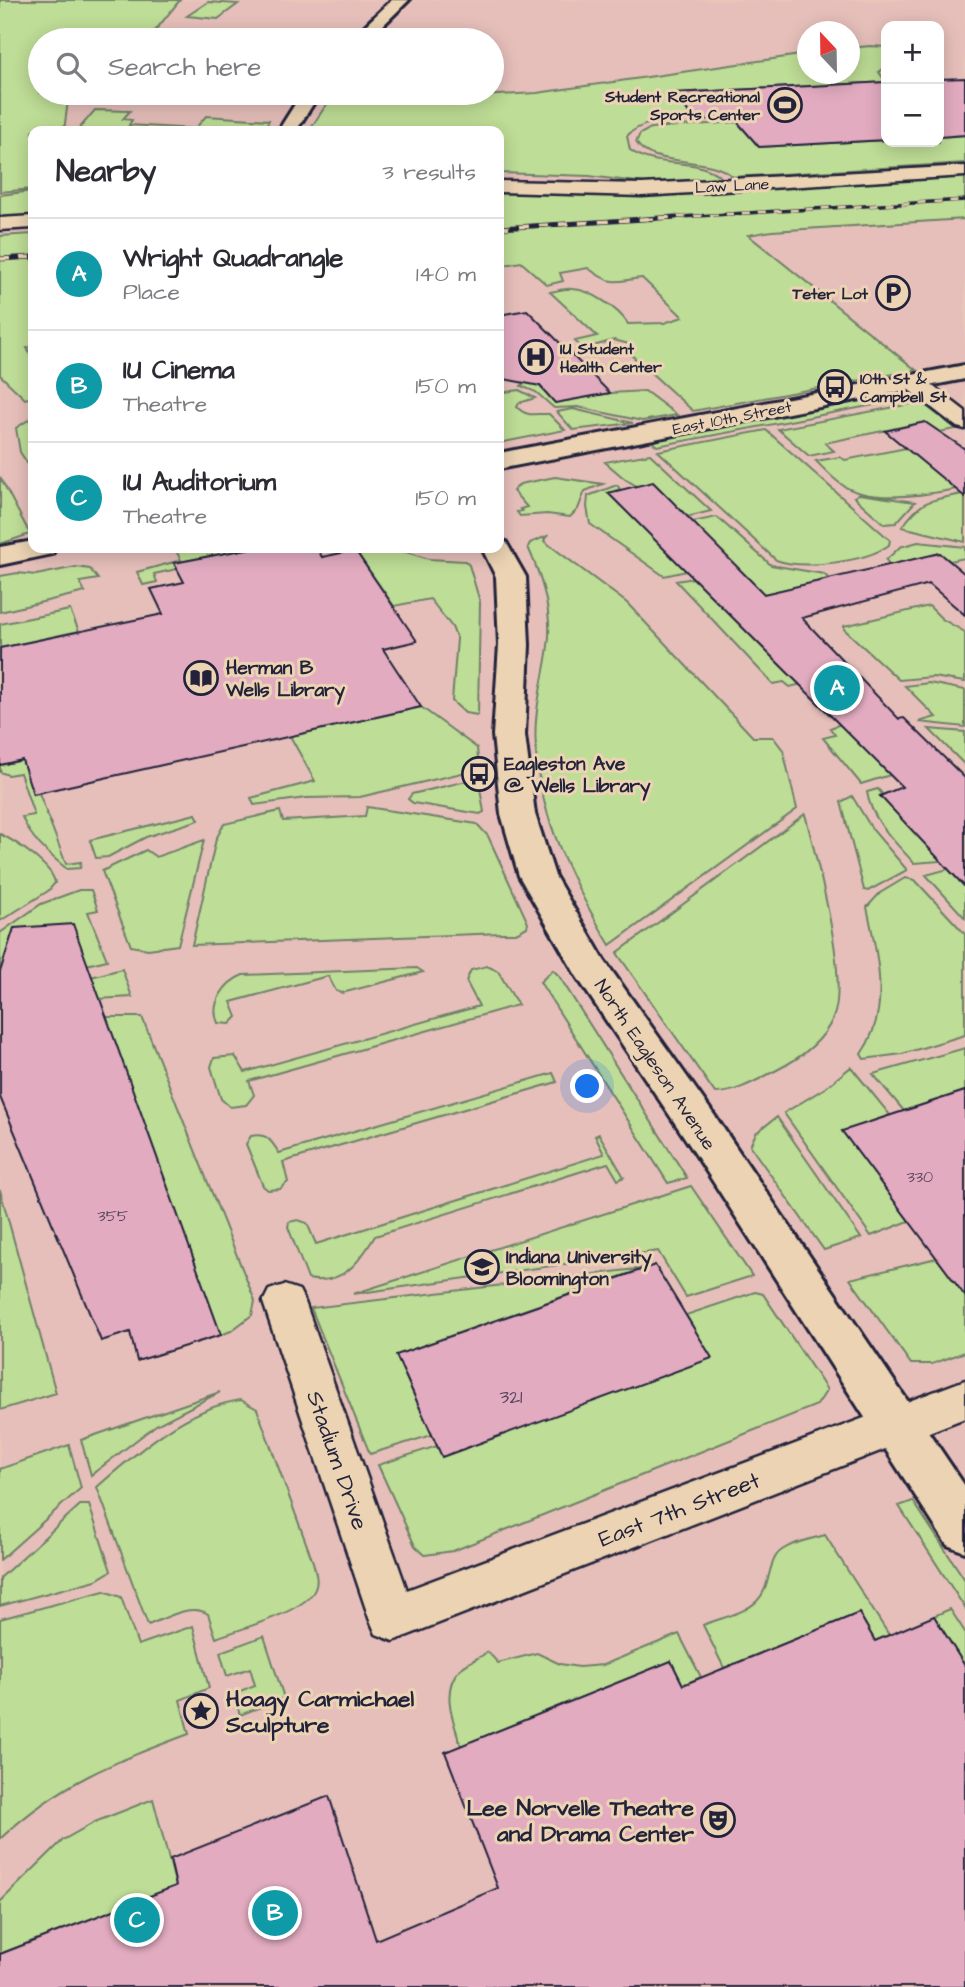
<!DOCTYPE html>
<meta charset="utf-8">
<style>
:root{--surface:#fff;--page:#f2f2f3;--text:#2b2b33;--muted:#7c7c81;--line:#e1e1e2;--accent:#0b8043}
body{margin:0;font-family:"Architects Daughter",sans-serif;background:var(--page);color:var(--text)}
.controls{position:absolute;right:21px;top:21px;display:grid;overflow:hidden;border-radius:14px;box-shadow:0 4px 18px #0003}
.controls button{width:63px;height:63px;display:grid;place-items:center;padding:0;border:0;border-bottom:2px solid var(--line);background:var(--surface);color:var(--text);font:35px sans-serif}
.compass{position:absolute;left:797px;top:21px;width:63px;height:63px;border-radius:50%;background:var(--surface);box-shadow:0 4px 18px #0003;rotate:338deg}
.you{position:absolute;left:588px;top:1087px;width:24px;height:24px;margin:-18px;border:5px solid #fff;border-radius:50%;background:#1a73e8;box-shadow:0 0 0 10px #1a73e833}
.badge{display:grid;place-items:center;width:46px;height:46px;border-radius:50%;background:var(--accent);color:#fff;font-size:23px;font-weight:700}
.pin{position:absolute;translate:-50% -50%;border:4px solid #fff;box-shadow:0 2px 7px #0006}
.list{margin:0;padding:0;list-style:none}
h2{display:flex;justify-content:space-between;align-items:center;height:91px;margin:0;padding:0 28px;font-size:30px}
h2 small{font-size:23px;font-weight:400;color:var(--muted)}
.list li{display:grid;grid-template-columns:46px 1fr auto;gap:21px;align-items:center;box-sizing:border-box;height:112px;padding:0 28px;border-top:2px solid var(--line)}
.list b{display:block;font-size:26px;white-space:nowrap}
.list p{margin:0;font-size:23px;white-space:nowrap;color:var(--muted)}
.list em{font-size:23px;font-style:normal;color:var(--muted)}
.icon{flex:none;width:38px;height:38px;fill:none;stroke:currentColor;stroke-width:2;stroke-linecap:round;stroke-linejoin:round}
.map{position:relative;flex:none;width:965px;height:1987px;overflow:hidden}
.search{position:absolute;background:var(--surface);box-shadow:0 4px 18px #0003;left:28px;top:28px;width:476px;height:77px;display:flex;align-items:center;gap:18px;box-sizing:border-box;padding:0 24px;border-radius:38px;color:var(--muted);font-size:26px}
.panel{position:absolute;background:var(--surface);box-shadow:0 4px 18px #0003;left:28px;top:126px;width:476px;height:427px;border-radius:14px}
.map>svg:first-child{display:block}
</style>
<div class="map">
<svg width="965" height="1987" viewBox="0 0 965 1987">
<rect width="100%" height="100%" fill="#e8c7b7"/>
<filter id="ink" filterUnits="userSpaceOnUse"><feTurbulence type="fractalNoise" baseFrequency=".0143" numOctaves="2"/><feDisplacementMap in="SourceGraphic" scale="14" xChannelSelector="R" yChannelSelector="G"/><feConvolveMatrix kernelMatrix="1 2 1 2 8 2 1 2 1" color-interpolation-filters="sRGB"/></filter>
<g filter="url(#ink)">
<path fill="#e6bfba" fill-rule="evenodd" d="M0,0h965v1987h-965zM886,26h53v116h-53zM808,32h42v42h-42zM40,40h452v53h-452zM33,131h466v417h-466z"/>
<path fill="#bedd96" stroke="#708068" stroke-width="2" d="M0,0h180l-25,31 -18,9h-97v53h29l-5,38h-31v58l-33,3z
M208,2l30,2 -20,15 -31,-3z
M870,46l16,1v20l-7,5 7,10 -210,11 18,27c-21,1 -52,-1 -67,16l3,14c27,20 68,6 92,28l-77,5 -56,-7 -90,-3v-42h-190l25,-38 135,3v3h7l2,-3 59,-3 270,-39 1,20h42v-26z
M95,110l35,1 -7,8 9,1 -3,5 66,4 11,-13 63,4 -5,11h-195l9,-1z
M737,122l22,25 127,-7 53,2v-5l26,-2v28l-232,14c-23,-23 -82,-8 -97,-35l4,-8 11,-6z
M965,177v42l-193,12 -24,4 168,135 -223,41 -65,-59 1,-8 -15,-4 -31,9 -8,-8 22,-5 -47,-44c7,-1 15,-4 22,-3 18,0 47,20 56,35l36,-1 19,-6 -41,-39c-28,3 -29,9 -54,-10l-28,5 3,8 -16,4 -26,-23 -22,4v-74l166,3z
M33,191v25l-33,2v-23z
M33,234v112l-6,2 6,12v37l-8,2 -25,-24v-139z
M532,378l23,25 55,-10 35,-2 32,24 -35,6 -64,-14 -24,1 -18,-16 -15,-6z
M519,390l16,8 -16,5 -2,4c10,11 19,6 32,7l16,16 -66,13v-50z
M886,395l9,6 -238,45 -6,-5z
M921,402l35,27 -17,3 -14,-10 -100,21 9,8 -25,5 -31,-27z
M573,409l60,14 -60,7 -16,-18z
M33,417v78l-4,-11 2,-15 -11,-17 -4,-24z
M766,430l124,110 -1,5c-23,17 -86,25 -113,15l-118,-109z
M906,448l50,41c-30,6 -89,15 -115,-5 -9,-6 -17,-15 -25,-23l24,-4 5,3z
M650,454l61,57 -24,6 -62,-38 -20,-17z
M0,477l30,57 -30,10z
M555,477l48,7 -18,7 -7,18 -8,8 -23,-3 -27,2 -3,-4 5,-1 -2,-2 7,-2 -14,-16 7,-7z
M617,485l3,4 -12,4 79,78 -23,5 -74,-52 -3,-17 1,-11z
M859,494l56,8 -19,21 -12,1 -30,-27z
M962,494l3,3v45l-63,-15c21,-29 27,-26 60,-33z
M717,517l54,48 53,9 5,5 -65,15 -72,-72z
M547,536l-3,5 83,62 126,134h20l10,13 14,59 -187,136c-40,-66 -80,-145 -74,-225 2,-25 9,-49 12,-74 5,-32 -7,-70 -20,-99l2,-4z
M918,542l47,5v11l-15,3 -10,-8 -50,12 -4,-5 14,-13z
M183,548h69l-77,15 2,6 -23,5 3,8 -14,3 -6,-13 44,-12 -6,-11z
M393,548l36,11 36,2 4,4 11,37 -2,113 -13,-2 -13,-12 5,-62 -5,-12 -22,-28 -36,7 -39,-56z
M76,567l14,2 8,10 -18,3 5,10 -85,20v-36l18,-3 18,2z
M694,578l108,106 -12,3 -6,-5 -11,2 -97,-103z
M929,606l13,13 23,13v50l-32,-5 -34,3 -55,-51v-3z
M70,610l9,21 -79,17v-24z
M929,683l36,7v37l-46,-5 17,-5 -31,-31z
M421,707l56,41 2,21 -119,28 -54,1 -52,7 -3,-7 64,-17 -25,-45z
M841,724l49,51 -29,9 -38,-46 12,-3 -5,-7z
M929,729l36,3v33z
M23,760l10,34 6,-1 27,71 15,-2 -1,6 -13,1c-18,-15 -36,-29 -45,-52l12,-2 -14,-42 -12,2 -8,-3v-7z
M475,779l4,3 5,30 -4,2 -67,-11 -5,-4 4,-5z
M878,789l5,6 -3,1 61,65 -27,2c-18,-20 -43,-43 -47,-71z
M852,796l20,33 35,41 -39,21 -4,-1 -23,-88z
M367,807l110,17 11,12 40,87 -1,4 -11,6h-14l-310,12 24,-106 8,-15 56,-13 3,10 82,-5z
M196,814l3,6 -53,17 -38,20 -12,1 -6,-18z
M805,814c11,43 45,165 28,204 -10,24 -36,42 -58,53 -18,9 -39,22 -60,22l-98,-140z
M0,834c15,7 53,32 55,49l-7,8 -48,30z
M204,840l-26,105 -30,4 -17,-3 -29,-75 44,-21 10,7z
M948,869l17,18v31l-39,-43z
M905,878l10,2 50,54v101l-63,19 -38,5 -3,-5c31,-44 16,-98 6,-147l13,-14z
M79,890h12l7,20 -10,2 19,48 -21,5 -86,7v-39l41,-29z
M487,966l11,5 20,34 -269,76 5,14 -8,10 -16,2 -9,-8 -10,-32 3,-9 21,-2 10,16 234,-66 -13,-25 5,-11z
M417,968l6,4 -81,21 -6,-2 -8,-15 -97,26 6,15 -7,7 -12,-1c-9,-19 7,-41 25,-48z
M122,969l10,28 -34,2 -7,-22z
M553,970l6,6 128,202 -19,5 -128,-201z
M105,1017h37l113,284 -3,14 -21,16 -10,4z
M965,1048v43l-61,20 -31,-37z
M851,1067l39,48 -47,17 66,89 -38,15 -87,-123 41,-25z
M553,1073l4,9 -274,80 5,20 -8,7 -12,1 -5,-4 -17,-42 5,-8c16,-3 20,4 28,17z
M777,1117l84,121 -37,12 -74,-104 6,-13z
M599,1134l25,43 -6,3 -10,-17 -233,73c-15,25 -32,50 -67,43l-20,-52 1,-5 9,-2 9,3 9,21 288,-90 -9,-18z
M691,1186l61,90 -66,21 -28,-46 -305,43z
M0,1190l56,203 -56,17z
M937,1258l17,23 11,-3v74l-33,12h-21l-61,-85z
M645,1268l-249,87 36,80 -62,19 -59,-146z
M755,1292l8,2 64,96 -10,15 -364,146 -28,4 -10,-9 -37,-81 333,-107 -25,-43z
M220,1392l-64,33 -65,50 -10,-35z
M241,1400l16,9 56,153c2,8 6,19 2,27 -9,23 -76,40 -99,49l-8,-24c-18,-11 -42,4 -60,11l-51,-138c40,-35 89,-79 144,-87z
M69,1445l12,43 -81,72v-91z
M913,1501l52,79v28l-66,-102z
M80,1505h9l22,66 -15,9 -96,26v-28z
M825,1535l64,100 -14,6 -16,-28 -135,55 -21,-43c17,-7 41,-11 54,-24 13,-13 10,-31 19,-45 7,-12 36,-17 49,-21z
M104,1591l17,6 17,48 55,-19 16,62 -29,12 9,34c-75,28 -130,49 -189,105v-220z
M950,1609l15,23v34l-31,-50z
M679,1634l22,43 -18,8 -12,-24 -210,85c-7,-23 -21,-55 -2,-76 7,-7 20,-12 29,-18l10,11 39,-10 23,11 19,3 24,-2z
M264,1636l20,62 -44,17 -7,-21 22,-9 -5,-17 -23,8 -7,-24z
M153,1799l23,87 -176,68v-52l63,-62 32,-18z"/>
<path fill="#e2abc0" stroke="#22223b" stroke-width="2" d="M965,78v57l-26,2v-58z
M886,82v58l-127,7 -25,-29 -40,2 -19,-27z
M527,310l83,83 -55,10 -15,-17 -41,-8v-63z
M925,422l40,27v48l-80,-66z
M653,482l111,112 176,-41 25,21v41l-36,-31 -127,34 97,101 5,-1 61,60v109l-85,-91 22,-9 -294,-294z
M252,548h65l5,9 33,-7 62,91 -34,8 38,58 -388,87 -11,-34 -22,5v-117l163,-34 -12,-25 33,-7 -10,-19z
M73,924l148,411 -84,26 -7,-29 -29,9 -101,-244v-125l14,-44z
M965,1091v205l-123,-165z
M655,1265l57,93 -270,99 -46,-102z
M859,1613l16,28 59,-25 31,50v321h-965v-33l176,-68 -6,-27 159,-63 47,144 122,-52 -53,-136 226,-91 12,24z"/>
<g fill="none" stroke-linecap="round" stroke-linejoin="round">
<g stroke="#22223b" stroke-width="5">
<path id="minor" d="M965,166v10l-323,20 -143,-4v-11l143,3z
M33,216v12l-33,2v-12z
M913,375l8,2 44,34v18l-8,-2 -52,-40 -3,-5 3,-5z
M284,1285l15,5 6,12 102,288 558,-210v38l-572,223 -17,-7 -7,-16 -106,-316 6,-12z"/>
</g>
<g stroke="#22223b" stroke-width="6">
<path id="tertiary" d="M392,0h17l-41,40h-18z
M302,93h18l-24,38h-18z
M965,365v14l-466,90v-16z
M499,540l7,2 20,35 3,68 -4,90 10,79 20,62 49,84 113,159 248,367v66l-18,-7 -260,-404 -110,-164 -58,-101 -18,-62 -8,-79 6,-90 -3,-68 -14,-29h17z
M33,541v7h23l-4,6 -52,11v-18z"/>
</g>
<use href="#minor" fill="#ebd3b3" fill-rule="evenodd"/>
<use href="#tertiary" fill="#ebd3b3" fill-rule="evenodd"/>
<g stroke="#22223b" stroke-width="3.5">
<path id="rail-far1" d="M646,219l319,-19"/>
</g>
<g stroke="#22223b" stroke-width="5">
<path id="rail" d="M499,228l177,-11
M0,259l33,-2"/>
</g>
<use href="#rail-far1" stroke="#ebd3b3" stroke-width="2.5" stroke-dasharray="8" stroke-linecap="butt"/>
<use href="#rail" stroke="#ebd3b3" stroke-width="3.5" stroke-dasharray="10" stroke-linecap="butt"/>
</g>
</g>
<defs>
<g id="stadium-ring" transform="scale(1.75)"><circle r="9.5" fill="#ebd3b3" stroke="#22223b" stroke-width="1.5"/><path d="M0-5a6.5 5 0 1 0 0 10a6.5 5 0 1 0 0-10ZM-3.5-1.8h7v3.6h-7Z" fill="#22223b"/></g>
<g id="parking-ring" transform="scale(1.75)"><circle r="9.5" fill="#ebd3b3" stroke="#22223b" stroke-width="1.5"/><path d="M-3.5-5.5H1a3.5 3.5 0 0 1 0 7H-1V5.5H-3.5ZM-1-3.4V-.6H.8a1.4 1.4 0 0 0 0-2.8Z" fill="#22223b"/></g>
<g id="hospital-ring" transform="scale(1.75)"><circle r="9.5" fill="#ebd3b3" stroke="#22223b" stroke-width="1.5"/><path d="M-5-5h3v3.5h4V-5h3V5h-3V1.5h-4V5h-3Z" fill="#22223b"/></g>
<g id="bus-ring" transform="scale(1.75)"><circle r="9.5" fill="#ebd3b3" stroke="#22223b" stroke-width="1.5"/><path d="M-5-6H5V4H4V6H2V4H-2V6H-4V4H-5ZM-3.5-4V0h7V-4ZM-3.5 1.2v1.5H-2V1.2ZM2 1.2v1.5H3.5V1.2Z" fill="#22223b"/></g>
<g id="library-ring" transform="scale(1.75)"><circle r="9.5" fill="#ebd3b3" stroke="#22223b" stroke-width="1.5"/><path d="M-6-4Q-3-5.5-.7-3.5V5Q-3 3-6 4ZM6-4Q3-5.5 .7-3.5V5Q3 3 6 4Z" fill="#22223b"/></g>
<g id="university-ring" transform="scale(1.75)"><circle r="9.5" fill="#ebd3b3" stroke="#22223b" stroke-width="1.5"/><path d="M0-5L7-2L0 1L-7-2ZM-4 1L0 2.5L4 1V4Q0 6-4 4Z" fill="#22223b"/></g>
<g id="sight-ring" transform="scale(1.75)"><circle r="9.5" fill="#ebd3b3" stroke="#22223b" stroke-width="1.5"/><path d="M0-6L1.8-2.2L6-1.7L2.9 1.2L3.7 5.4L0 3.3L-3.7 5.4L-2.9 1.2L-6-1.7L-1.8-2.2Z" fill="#22223b"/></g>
<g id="theatre-ring" transform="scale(1.75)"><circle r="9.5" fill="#ebd3b3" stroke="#22223b" stroke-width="1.5"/><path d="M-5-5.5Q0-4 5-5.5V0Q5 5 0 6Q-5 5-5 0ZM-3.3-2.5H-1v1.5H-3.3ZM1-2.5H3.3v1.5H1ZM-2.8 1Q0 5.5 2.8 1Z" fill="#22223b"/></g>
</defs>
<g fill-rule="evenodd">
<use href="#stadium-ring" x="785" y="105"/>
<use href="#parking-ring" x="893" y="293"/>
<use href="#hospital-ring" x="536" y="357"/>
<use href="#bus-ring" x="835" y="387"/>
<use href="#library-ring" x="201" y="678"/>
<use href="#bus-ring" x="479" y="774"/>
<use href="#university-ring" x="482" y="1267"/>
<use href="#sight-ring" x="201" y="1711"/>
<use href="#theatre-ring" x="718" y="1820"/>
</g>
<g text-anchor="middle" stroke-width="6" stroke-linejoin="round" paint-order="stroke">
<g font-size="16" font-weight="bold" fill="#22223b" stroke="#ebd3b3" text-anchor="end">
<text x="760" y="102">Student Recreational<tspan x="760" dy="18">Sports Center</tspan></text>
<text x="868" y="299">Teter Lot</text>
<text x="560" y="354" text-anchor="start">IU Student<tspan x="560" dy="18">Health Center</tspan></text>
<text x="860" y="384" text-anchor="start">10th St &amp;<tspan x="860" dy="18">Campbell St</tspan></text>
</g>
<g font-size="16" fill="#22223b" stroke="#ebd3b3">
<text transform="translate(732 185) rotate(-3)" y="6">Law Lane</text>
<text transform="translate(732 417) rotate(-11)" y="6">East 10th Street</text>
</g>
<g font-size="16" fill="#52445c">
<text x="920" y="1182">330</text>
<text x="113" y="1221">355</text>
</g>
<g font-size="19" font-weight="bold" fill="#22223b" stroke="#ebd3b3" text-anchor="start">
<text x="226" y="674">Herman B<tspan x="226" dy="22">Wells Library</tspan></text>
<text x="504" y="770">Eagleston Ave<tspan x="504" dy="22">@ Wells Library</tspan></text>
<text x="506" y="1263">Indiana University<tspan x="506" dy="22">Bloomington</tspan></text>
</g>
<g font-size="19" fill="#22223b" stroke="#ebd3b3">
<text transform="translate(656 1064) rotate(56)" y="7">North Eagleson Avenue</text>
</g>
<g font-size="19" fill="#52445c">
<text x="511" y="1403">321</text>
</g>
<g font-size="23" fill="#22223b" stroke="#ebd3b3">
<text transform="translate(338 1460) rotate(71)" y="8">Stadium Drive</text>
<text transform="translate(679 1509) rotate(-21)" y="8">East 7th Street</text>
</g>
<g font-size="23" font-weight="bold" fill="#22223b" stroke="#ebd3b3" text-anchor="start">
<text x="226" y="1706">Hoagy Carmichael<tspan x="226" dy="26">Sculpture</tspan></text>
<text x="694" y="1815" text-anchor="end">Lee Norvelle Theatre<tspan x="694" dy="26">and Drama Center</tspan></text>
</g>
</g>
</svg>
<div class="controls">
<button>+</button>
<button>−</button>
</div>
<svg class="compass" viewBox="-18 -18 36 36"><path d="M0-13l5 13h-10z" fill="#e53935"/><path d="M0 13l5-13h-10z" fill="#7c7c81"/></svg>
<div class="you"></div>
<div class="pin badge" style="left:837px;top:688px;background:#0f9aa8">A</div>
<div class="pin badge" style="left:275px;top:1913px;background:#0f9aa8">B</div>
<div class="pin badge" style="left:137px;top:1920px;background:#0f9aa8">C</div>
<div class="search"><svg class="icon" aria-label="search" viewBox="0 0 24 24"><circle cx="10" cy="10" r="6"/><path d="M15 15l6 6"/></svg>Search here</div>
<section class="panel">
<h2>Nearby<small>3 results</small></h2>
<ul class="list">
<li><span class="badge" style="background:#0f9aa8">A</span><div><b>Wright Quadrangle</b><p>Place</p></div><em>140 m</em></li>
<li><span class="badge" style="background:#0f9aa8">B</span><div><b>IU Cinema</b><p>Theatre</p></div><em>150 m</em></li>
<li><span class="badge" style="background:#0f9aa8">C</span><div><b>IU Auditorium</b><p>Theatre</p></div><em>150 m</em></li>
</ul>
</section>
</div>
